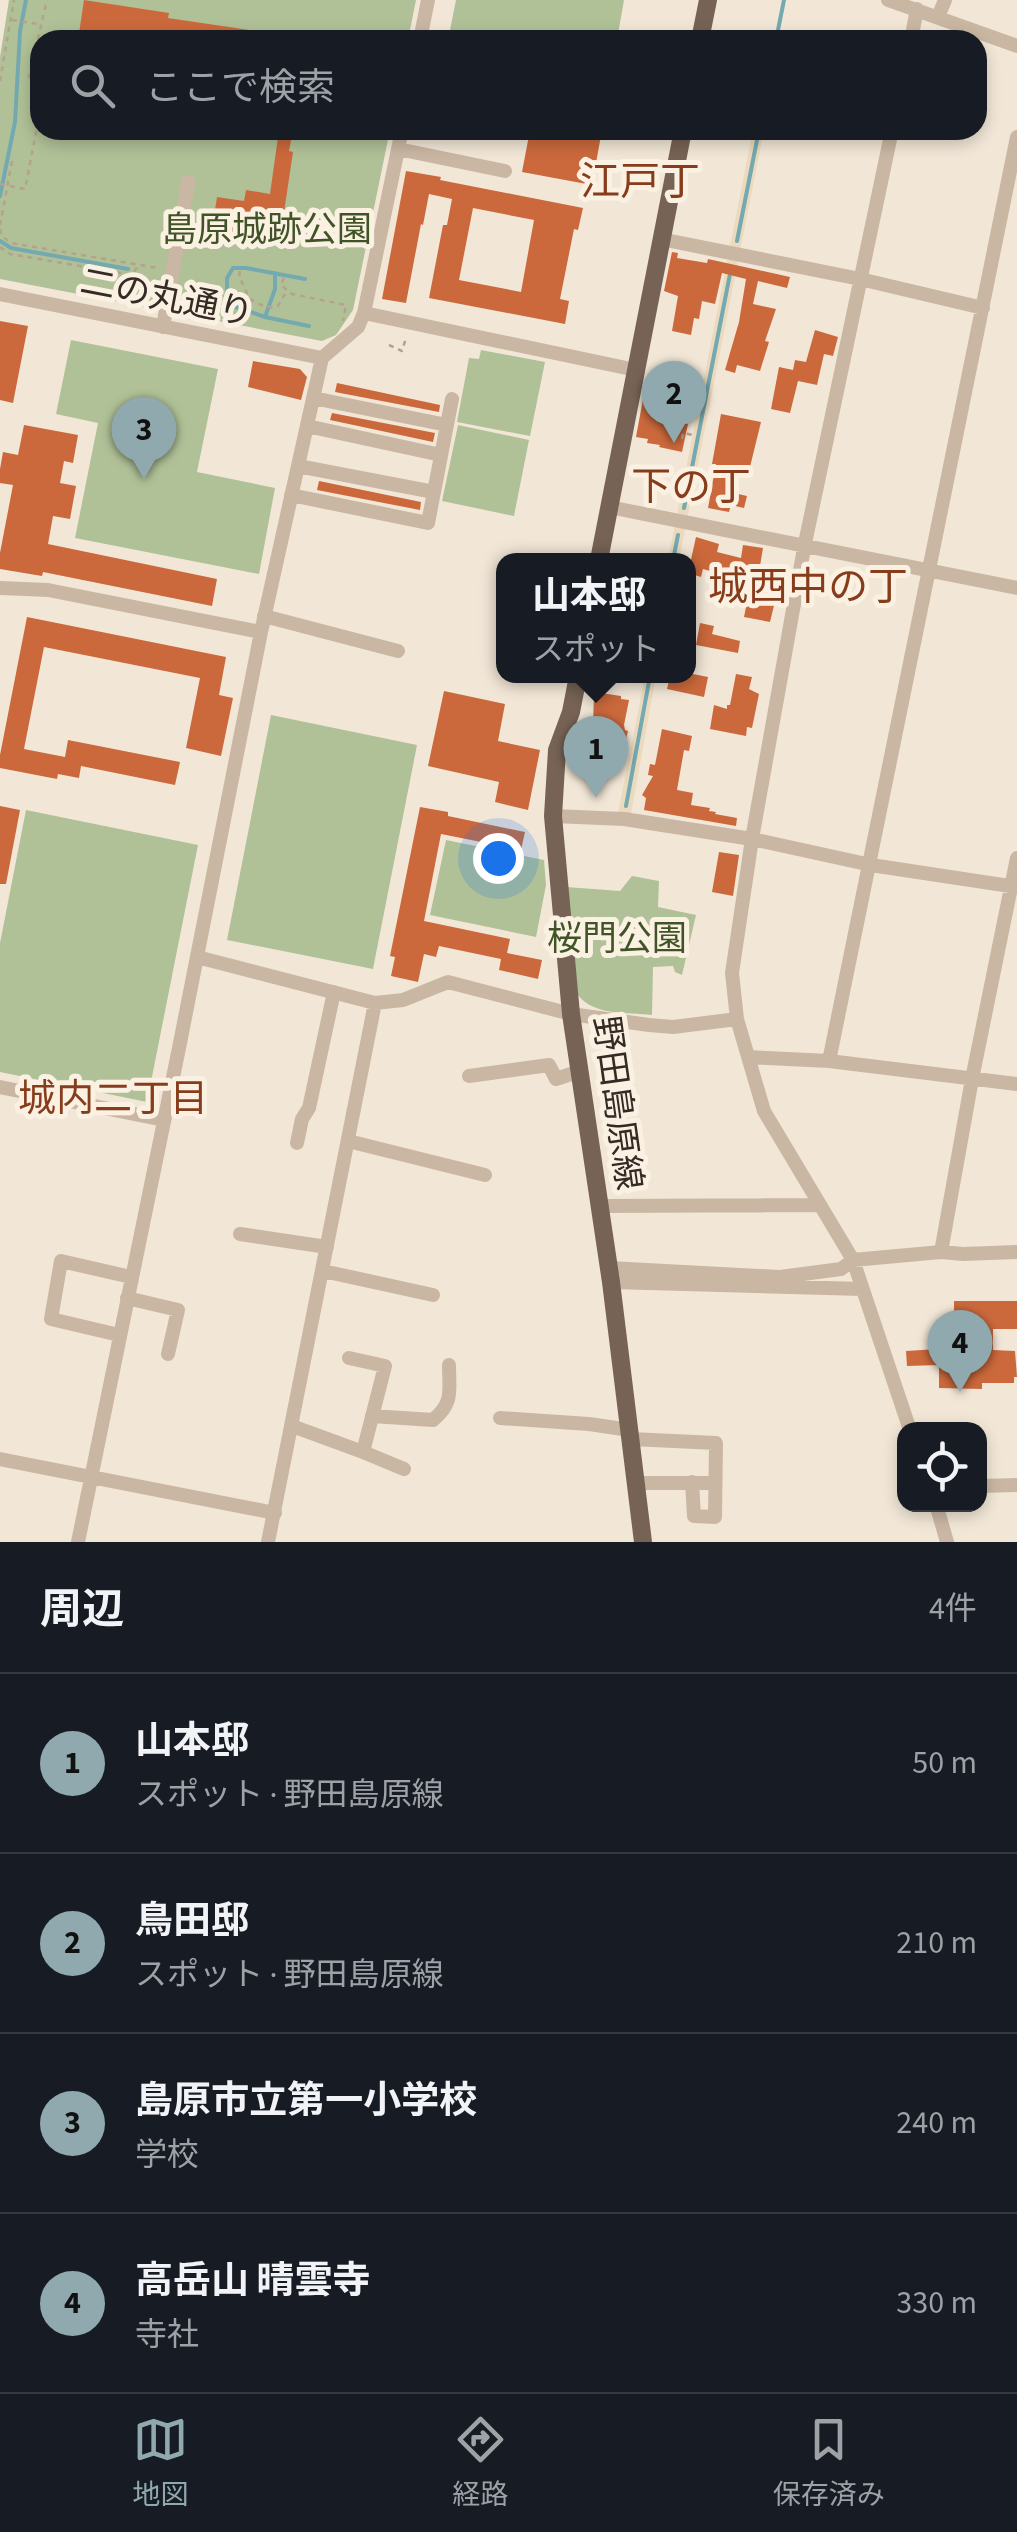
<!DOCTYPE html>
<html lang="ja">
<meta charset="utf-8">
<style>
:root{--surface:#171b24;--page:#242831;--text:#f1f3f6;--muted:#9ea1a6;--line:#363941;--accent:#90a9ae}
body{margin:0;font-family:"Source Sans 3","Noto Sans JP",sans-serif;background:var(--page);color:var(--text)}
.controls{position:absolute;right:30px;bottom:30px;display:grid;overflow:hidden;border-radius:20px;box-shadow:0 5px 15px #0003}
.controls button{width:90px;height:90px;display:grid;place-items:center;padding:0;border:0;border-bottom:2px solid var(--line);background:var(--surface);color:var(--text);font:50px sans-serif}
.you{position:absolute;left:498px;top:858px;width:35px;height:35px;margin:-25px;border:8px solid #fff;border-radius:50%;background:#1a73e8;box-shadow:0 0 0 15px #1a73e833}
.badge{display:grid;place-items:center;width:65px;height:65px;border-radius:50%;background:var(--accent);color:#111;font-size:32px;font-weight:700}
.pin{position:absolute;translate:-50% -82px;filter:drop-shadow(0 2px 5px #0008)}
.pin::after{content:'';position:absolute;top:52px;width:35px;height:30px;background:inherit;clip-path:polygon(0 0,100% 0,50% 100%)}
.popup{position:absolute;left:496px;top:553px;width:200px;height:130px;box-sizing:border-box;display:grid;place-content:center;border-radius:20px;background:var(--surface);filter:drop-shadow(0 2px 8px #0005);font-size:32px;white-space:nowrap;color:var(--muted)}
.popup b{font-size:38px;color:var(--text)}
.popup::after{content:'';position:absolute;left:50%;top:100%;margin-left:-20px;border:20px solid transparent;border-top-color:var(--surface)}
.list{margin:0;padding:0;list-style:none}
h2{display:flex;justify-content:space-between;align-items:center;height:130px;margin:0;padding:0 40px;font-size:42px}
h2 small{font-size:32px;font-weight:400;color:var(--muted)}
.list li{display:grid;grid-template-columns:65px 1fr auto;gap:30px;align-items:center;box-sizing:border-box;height:180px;padding:0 40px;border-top:2px solid var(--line)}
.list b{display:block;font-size:38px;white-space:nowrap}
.list p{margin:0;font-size:32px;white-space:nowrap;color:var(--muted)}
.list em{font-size:32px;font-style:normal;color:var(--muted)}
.icon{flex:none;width:55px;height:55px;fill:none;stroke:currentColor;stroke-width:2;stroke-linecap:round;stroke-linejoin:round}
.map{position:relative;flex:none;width:1017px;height:1542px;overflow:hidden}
.search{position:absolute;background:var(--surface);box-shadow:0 5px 15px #0003;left:30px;right:30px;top:30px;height:110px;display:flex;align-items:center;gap:25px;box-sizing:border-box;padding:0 35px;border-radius:30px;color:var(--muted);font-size:38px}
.sheet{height:850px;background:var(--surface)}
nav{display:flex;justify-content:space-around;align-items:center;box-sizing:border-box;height:140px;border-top:2px solid var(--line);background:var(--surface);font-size:28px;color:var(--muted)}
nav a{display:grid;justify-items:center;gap:5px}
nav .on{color:var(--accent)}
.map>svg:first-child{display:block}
</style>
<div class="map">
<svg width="1017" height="1542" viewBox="0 0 1017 1542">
<rect width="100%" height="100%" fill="#f2e7d7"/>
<path fill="#b0c197" d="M9,0h407l-8,40h-368v90h350l-37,180 -17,25 -14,6 -322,-62v-222z
M456,0h168l-7,40h-169z
M71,340l147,29 -21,103 78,16 -16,86 -184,-36 23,-115 -42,-9z
M481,350l64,12 -15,74 -73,-14 12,-64 10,1z
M458,425l71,15 -15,76 -72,-15z
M271,715l146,30 -44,224 -146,-29z
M26,810l172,35 -51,257 -147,-30v-129z
M446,840l98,20 2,25 -10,52 -106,-22z
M632,876l27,5 -1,26 38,8 -14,60 -7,-3 -2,-6 -20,1 -1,48c-25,-3 -58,1 -74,-20l-12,-108 54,4z"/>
<path fill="#ebdabd" d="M753,130h11l-85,430h-11z
M645,676h11l-25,138 -13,-1z"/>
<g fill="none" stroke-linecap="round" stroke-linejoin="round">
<path stroke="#75a9b0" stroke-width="4" d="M776,40l8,-40
M0,196l15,-74 5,-91 6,-31
M0,241l11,7 117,21
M737,241l22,-111
M305,279l-59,-11h-13l-6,10v23l3,4 35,12 44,9
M265,317l10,-28v-16
M684,508l46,-234
M673,560l5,-25
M626,806l24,-130"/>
</g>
<path fill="#cb693c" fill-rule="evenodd" d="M84,0l85,13 -1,5 102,15v7h-192z
M279,130h14l-4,21 4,1 -13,87 -68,-10 5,-32 27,4 2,-11 24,4z
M530,130h72l-10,55 -70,-13z
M406,171l35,6 -1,3 143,28 -5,22 -4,-1 -14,70 9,2 -4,23 -136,-26 14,-73h4l5,-26 -23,-5 -6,31 -2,-1 -15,79 -24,-4zM473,208l61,12 -13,72 -62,-12z
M672,252l6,1 -1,5 30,5 1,-4 82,18 -3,11 -29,-7 -5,23 23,5 -11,32 4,1 -9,29 -23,-6 -2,8 -10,-3 14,-48 7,-43 -24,-6 -7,31 -13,-3 -3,18 -5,-1 -3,17 -19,-4 6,-35 -14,-5z
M0,321l28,5 -15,77 -13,-3z
M815,330l23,7 -5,19 -9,-2 -7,31 -19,-4 -8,32 -19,-4 8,-42 14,3 2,-10 11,2z
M253,361l47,8 7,8 -6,23 -53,-13z
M658,382l15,4 -7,33 22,5 -6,28 -23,-5 1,-2 -13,-2 1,-4 -12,-2 9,-49 11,3z
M337,383l103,22 -1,7 -104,-20z
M332,413l103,20 -2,9 -103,-22z
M721,414l40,8 -12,49 -11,-2 -4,24 13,3 -3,12 -13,-3 -2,7 -21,-4 8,-44h-4z
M24,425l54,10 -5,28 -9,-2 -4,22 16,3 -6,33 -17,-3 -5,28 169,35 -5,27 -169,-34 -1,4 -42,-7v-16l13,-68 -13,-2v-14l3,-17 15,3z
M319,481l102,21 -1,8 -103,-20z
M696,537l23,7 -2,8 24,6 2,-13 20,3 -3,18 24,5 -1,4 5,1 -2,11 -8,2 -8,33 -26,-5 7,-35 -48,-13 -2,8 -13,-4z
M27,617l199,40 -7,38 14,3 -12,58 -35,-8 14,-70 -156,-31 -20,102 41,8 3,-17 112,22 -5,23 -94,-19 -2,12 -21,-4 -1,5 -57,-11v-13z
M700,623l14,3 -2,8 28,7 -2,12 -42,-8z
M688,673l20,4 -4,20 -37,-8 3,-13 15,3z
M736,674l16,3 -3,12 10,5 -7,34 -5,-1 -1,9 -36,-7 4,-24 13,4v-4h3z
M444,691l61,13 -7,37 42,9 -12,60 -33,-8 4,-20 -71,-16z
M594,692l27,4v3l8,1 -5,25 1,5 3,1 -4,16 -21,-4 2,-13 -12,-3z
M662,729l30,7 -3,15 -5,-1 -7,40 16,3 -2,12 19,3 -1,3 7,1 -1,2 22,4 -1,8 -92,-16 2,-12 -4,-3 11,-19 -5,-1 2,-11 5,1z
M0,806l20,4 -14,74h-6z
M420,807l28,5v4l77,16 -4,18 -80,-16 -17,87 86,18 -3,14 35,7 -4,19 -39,-9 2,-11 -62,-13 -3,11 -12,-3 -6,28 -27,-6 4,-19 -5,-1z
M719,852l20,3 -6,41 -21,-4z
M954,1301h63v28h-24v21l22,1 2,26h-3v6h-32v6l-43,-1v-23l-32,1 -1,-15 48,-3z"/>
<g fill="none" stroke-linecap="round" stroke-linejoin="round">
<path stroke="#b6a18d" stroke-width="2.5" stroke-dasharray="5 5" stroke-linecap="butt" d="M12,20l27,4
M40,79l-11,-2 18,-77
M0,81l14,-81
M0,184l25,5 15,-77
M0,225l12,-64
M0,229l2,7 9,7 147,25
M0,247l10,7 122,21 5,-8
M240,271l-1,5 8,17 3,6 11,6 13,3 4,-2 8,-14
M284,278l-3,7 11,9 54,11 -3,16
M230,296l7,3 8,-5
M389,345l13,6 4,-13
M682,439l1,-6 10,2"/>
<path stroke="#cab7a3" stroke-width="14" d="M888,0l129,46
M938,17l7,-17
M420,40l8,-40
M911,40l6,-31
M892,130l-88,418 -52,291 -20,134 5,46 27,92 89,149 57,170
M398,149l107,22
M661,239l199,40 123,29
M0,294l322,64
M364,313l272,57
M163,327l25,-145
M313,398l134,27
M307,426l134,29
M298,466l136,26
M291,495l137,28 24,-124
M609,507l408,81
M0,588l48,2 213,42
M264,616l134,35
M553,816l71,3 128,20 119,26 146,22
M197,957l178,46 28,-3 45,-18 123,32 78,11 24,2 64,-8
M748,1057l81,4 188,23
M829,1061l188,-924
M469,1076l80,-11 7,14 24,-8
M0,1087l164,33
M348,1141l137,34
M297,1143l5,-24 7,-11 25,-116
M600,1206l219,-1
M240,1234l87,13
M941,1252l31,-173 45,-221
M609,1268l171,9 61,-8 12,-9 88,-8 22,2 54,-2
M323,1271l110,24
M611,1282l251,7
M127,1298l51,12 -10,44
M119,1335l-68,-16 10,-58 70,16
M349,1358l36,8 -22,86
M372,1416l61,4c21,-17 16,-30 16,-55
M500,1418l89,6 41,6
M292,1426l71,26 41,17
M631,1439l85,4 -1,74 -21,-1 -2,-34
M0,1459l275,54
M636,1483h79
M980,1486l37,-1
M936,1504l11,38
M78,1542l101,-494 82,-416 61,-274 36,-31 6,-14 38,-183
M268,1542l107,-539"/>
<path stroke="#776355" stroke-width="18" d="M700,40l8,-40
M599,560l84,-430
M578,676l-7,36 -14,38 -4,66 18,198 40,268 32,260"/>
</g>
<g text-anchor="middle" stroke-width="10" stroke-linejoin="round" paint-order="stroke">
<g font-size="35" fill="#415428" stroke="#faf1e3">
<text x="267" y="241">島原城跡公園</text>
<text x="617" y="950">桜門公園</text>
</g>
<g font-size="35" fill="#352b25" stroke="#faf1e3">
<text transform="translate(167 297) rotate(11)" y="12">二の丸通り</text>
<text transform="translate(618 1103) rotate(82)" y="12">野田島原線</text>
</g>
<g font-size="38" fill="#873c1b" stroke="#faf1e3">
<text x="113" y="1111">城内二丁目</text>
</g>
<g font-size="40" fill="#873c1b" stroke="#faf1e3">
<text x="640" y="195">江戸丁</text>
<text x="691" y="500">下の丁</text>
<text x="808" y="600">城西中の丁</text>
</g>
</g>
</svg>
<div class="controls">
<button><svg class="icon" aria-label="locate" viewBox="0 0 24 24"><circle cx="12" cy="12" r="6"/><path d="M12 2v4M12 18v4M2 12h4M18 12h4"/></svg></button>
</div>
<div class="you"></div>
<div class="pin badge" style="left:596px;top:798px">1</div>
<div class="popup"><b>山本邸</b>スポット</div>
<div class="pin badge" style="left:674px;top:443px">2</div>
<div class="pin badge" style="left:144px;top:479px">3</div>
<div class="pin badge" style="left:960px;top:1392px">4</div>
<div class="search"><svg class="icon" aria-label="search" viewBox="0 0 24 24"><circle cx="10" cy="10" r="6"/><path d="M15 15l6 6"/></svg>ここで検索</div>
</div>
<section class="sheet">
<h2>周辺<small>4件</small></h2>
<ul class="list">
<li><span class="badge">1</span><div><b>山本邸</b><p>スポット · 野田島原線</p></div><em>50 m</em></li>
<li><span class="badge">2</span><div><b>鳥田邸</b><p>スポット · 野田島原線</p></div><em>210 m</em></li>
<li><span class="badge">3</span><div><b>島原市立第一小学校</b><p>学校</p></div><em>240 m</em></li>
<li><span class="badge">4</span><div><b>高岳山 晴雲寺</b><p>寺社</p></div><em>330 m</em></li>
</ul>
</section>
<nav>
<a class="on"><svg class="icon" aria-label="map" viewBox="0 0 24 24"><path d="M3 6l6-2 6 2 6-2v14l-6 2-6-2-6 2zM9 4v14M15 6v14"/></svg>地図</a>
<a><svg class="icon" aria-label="directions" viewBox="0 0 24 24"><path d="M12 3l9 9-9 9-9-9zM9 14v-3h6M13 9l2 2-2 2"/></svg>経路</a>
<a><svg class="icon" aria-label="saved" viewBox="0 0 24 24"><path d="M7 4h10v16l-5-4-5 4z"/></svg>保存済み</a>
</nav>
